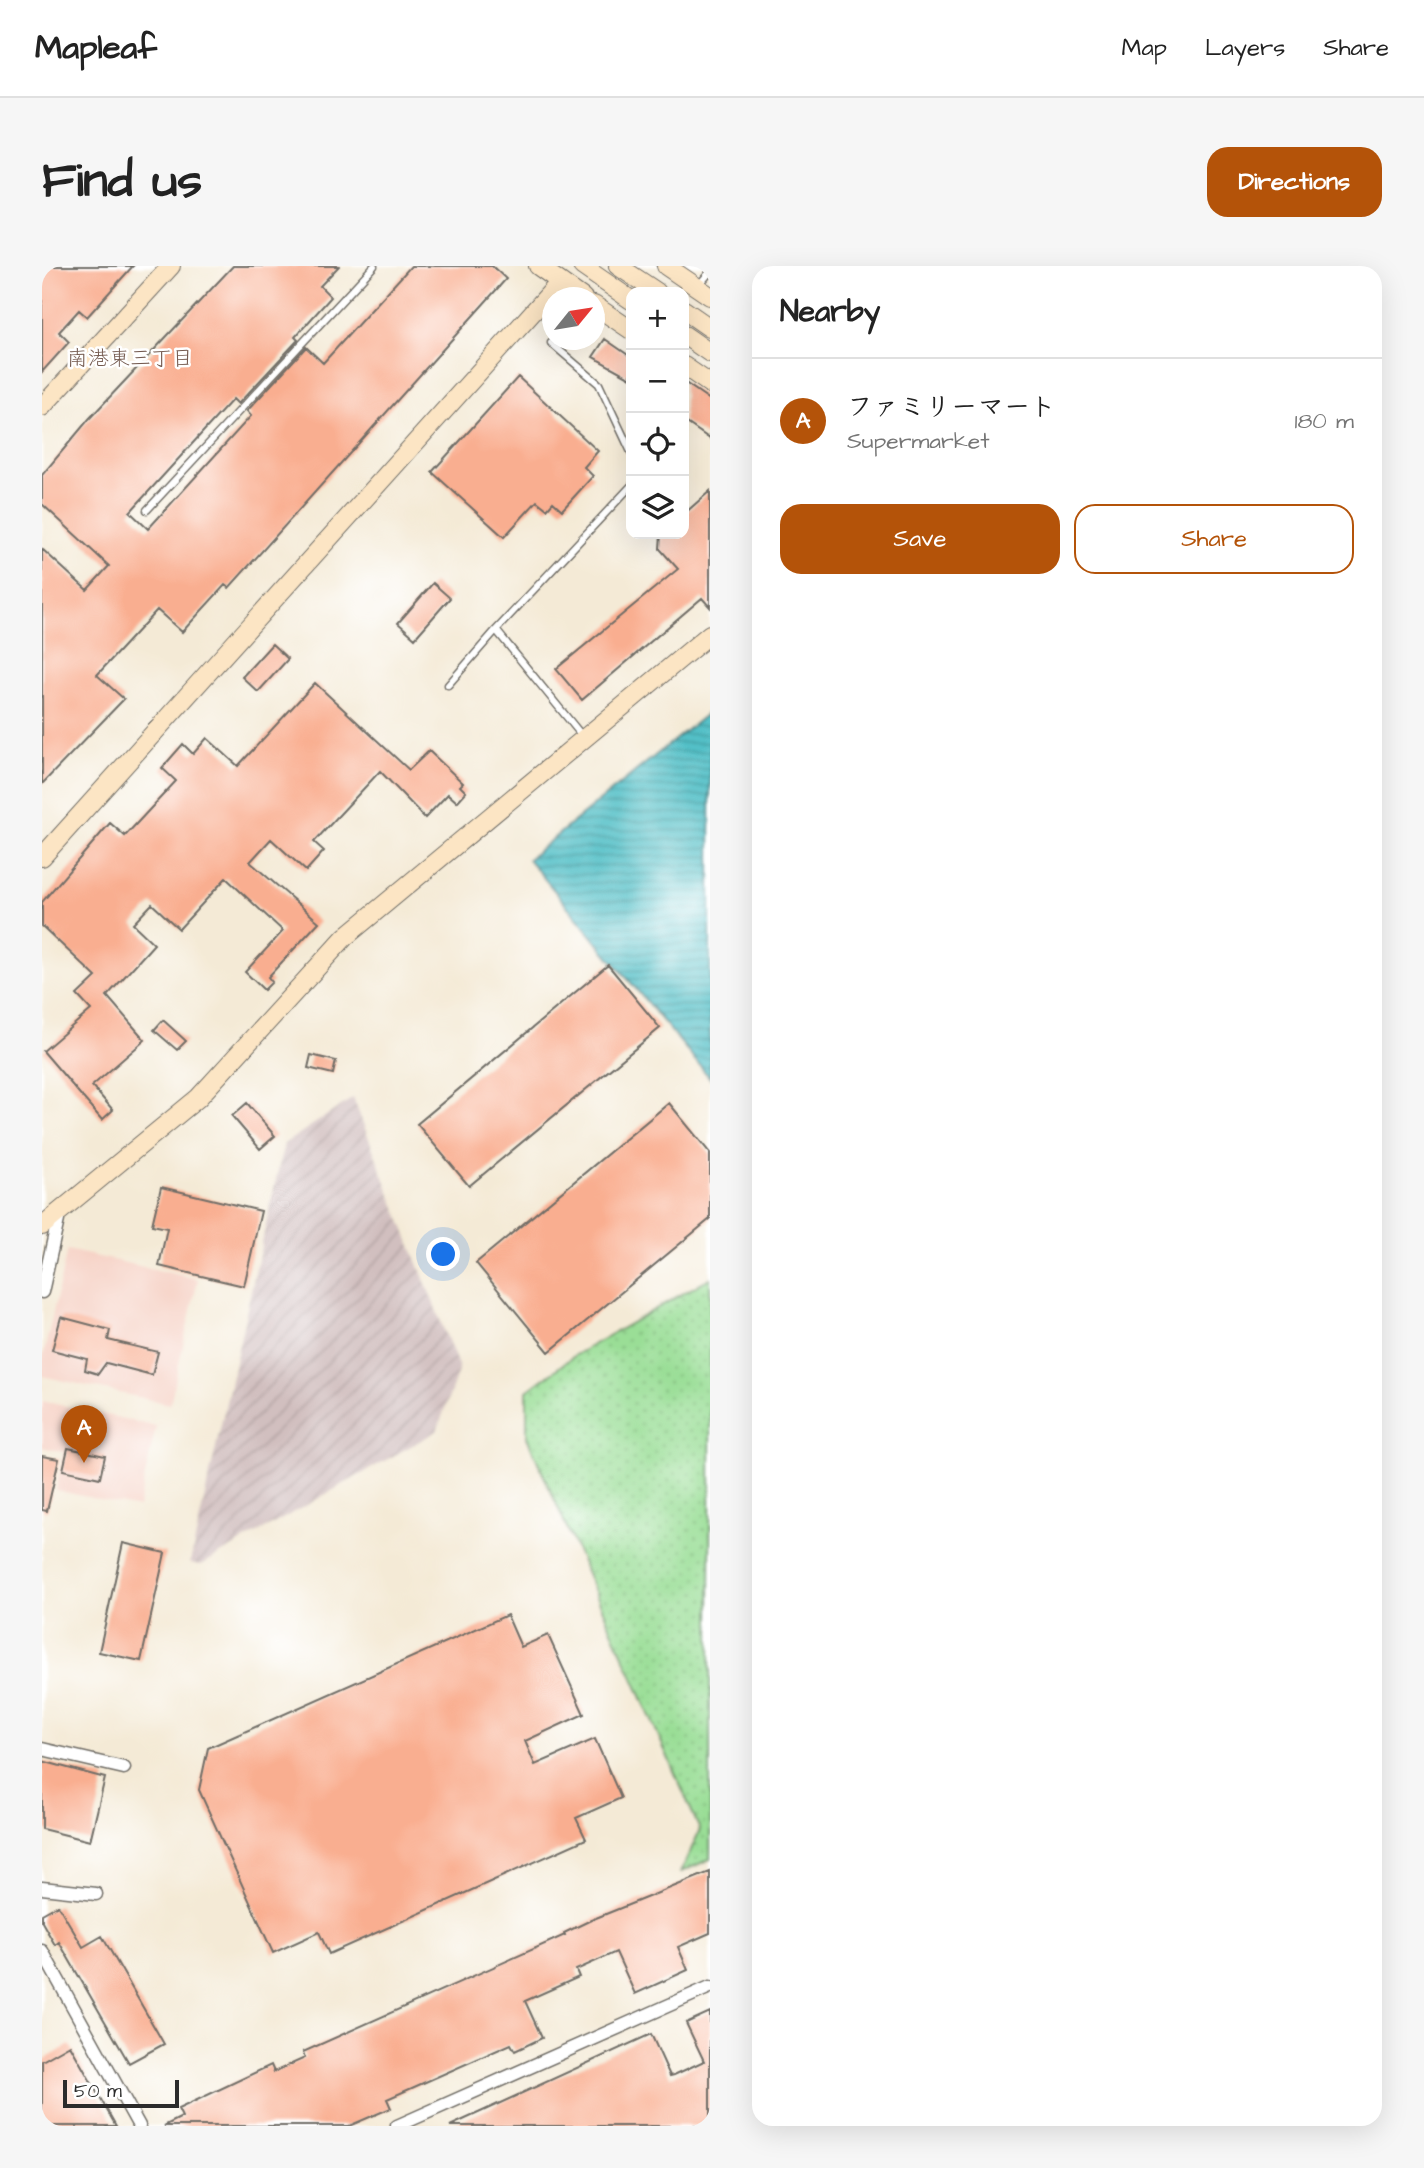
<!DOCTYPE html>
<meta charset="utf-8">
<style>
:root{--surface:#fff;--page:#f6f6f6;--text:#222;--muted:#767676;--line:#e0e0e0;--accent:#b45309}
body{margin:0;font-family:"Architects Daughter","Klee One",sans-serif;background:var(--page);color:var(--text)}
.controls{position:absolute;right:21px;top:21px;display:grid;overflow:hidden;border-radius:14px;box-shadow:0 7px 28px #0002}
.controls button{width:63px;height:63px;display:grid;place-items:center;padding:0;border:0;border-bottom:2px solid var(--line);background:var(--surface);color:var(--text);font:35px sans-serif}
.compass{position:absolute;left:500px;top:21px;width:63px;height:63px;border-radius:50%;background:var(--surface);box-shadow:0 7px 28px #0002;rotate:60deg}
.scale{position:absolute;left:21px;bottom:18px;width:116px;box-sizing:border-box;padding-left:7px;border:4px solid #2b2b2b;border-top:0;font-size:19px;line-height:24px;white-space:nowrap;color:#2b2b2b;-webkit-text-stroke:5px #fff;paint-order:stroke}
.you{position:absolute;left:402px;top:989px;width:24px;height:24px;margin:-18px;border:5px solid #fff;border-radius:50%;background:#1a73e8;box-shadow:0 0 0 10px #1a73e833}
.badge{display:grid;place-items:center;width:46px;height:46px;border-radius:50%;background:var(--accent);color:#fff;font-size:23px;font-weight:700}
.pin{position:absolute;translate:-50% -58px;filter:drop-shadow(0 2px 4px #0008)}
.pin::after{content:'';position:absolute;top:37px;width:24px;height:21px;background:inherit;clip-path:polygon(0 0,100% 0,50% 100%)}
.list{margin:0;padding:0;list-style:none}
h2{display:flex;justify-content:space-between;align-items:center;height:91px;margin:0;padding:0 28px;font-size:30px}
h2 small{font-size:23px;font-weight:400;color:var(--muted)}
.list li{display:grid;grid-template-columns:46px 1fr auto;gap:21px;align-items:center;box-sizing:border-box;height:126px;padding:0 28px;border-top:2px solid var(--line)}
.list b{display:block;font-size:26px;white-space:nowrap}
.list p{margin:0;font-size:23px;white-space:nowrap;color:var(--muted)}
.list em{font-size:23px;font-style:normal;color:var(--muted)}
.actions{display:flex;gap:14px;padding:21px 28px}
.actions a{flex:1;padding:16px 0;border:2px solid var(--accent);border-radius:21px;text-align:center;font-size:24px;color:var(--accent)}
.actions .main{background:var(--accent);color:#fff}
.icon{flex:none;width:38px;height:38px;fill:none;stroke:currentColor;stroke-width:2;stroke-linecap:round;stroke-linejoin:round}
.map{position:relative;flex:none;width:668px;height:1860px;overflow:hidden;border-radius:21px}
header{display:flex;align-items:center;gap:42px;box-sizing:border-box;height:98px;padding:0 35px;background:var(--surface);border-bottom:2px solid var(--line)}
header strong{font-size:33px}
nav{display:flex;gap:38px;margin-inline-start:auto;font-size:24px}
.intro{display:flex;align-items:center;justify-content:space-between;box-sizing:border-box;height:168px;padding:0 42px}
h1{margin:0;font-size:49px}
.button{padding:18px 32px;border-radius:21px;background:var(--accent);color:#fff;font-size:24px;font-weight:700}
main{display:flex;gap:42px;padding:0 42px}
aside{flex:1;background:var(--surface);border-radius:21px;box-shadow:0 7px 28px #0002}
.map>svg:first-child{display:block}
</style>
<header>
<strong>Mapleaf</strong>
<nav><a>Map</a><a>Layers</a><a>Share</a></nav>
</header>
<div class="intro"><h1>Find us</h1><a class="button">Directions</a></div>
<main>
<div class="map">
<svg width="668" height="1860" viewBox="0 0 668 1860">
<defs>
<pattern id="industrial-furrows" width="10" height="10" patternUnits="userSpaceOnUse" patternTransform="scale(1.75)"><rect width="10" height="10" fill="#d1bfbf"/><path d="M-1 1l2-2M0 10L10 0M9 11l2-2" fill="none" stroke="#b4a4a4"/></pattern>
<pattern id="grass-dots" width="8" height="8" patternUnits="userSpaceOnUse" patternTransform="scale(1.75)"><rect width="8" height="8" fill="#9ade96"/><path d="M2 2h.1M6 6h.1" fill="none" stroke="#85bf81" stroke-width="1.8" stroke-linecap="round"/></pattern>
<pattern id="water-rules" width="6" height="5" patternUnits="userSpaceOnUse" patternTransform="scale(1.75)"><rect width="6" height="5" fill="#52c0c7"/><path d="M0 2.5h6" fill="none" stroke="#449ca2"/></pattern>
</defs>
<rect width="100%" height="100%" fill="#fff"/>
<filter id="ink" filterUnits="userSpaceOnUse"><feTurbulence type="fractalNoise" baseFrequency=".0143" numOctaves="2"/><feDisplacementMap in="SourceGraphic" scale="14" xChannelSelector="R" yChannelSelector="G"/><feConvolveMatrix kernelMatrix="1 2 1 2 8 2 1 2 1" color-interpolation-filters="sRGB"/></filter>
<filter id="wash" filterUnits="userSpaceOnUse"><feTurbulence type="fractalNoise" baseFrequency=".00686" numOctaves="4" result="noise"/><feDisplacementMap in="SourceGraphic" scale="28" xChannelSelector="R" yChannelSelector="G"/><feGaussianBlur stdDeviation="1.57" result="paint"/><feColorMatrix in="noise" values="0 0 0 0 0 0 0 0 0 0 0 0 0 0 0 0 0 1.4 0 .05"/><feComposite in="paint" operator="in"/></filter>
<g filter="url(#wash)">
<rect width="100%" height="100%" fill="#f4ead6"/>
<path fill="#f6d1c5" d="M25,984l131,29 -28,125 -128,-28v-14z
M0,1135l114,25 -18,82 -82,-18 8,-38 -22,-5z"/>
<path fill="url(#industrial-furrows)" d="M311,832l106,270 -22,63 -236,134 -11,-2 94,-419z"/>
<path fill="url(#grass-dots)" stroke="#628460" stroke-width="2" d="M668,1012v581l-29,13 19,-42 -173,-393v-46l48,-36z"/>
<path fill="url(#water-rules)" stroke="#3e7679" stroke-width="2" d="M668,445v367l-182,-219z"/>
<g id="blocks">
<path fill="#f9ae90" d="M0,0h91l-46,51 -8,-7 -20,22 10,10 -27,30z
M191,0h106l-19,20 11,11 -36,40 3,3 -60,64 -5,-5 -103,113 18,17 103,-113 -4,-5 59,-64 17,16 88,-97h81l14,13 -277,309 -4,-3 -43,47 -25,-22 -60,65 27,24 -82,85v-235l45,41 22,-24 -67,-62v-29l47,-56z
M563,73l26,18v21l-38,-21z
M476,111l80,74 -14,16 9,9 -31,34 -9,-8 -6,7 -10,-8 -33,36 -72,-65z
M642,116l26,18v39l-26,-18z
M668,225v116l-8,-9 -120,102 -26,-31 122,-100 -18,-20 1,-15h23v-20z
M391,317l17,15 -35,40 -17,-15z
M230,378l16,15 -30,33 -16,-15z
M273,417l94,87 20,-19 34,32 -3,3 6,6 -9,10 -9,-8 -23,24 -45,-47 -66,71 10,9 -18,20 -35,-32 -21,23 69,60 -51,55 4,5 -8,8 -19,-18 38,-41 -57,-53 -47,51 -27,-25 -19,20 21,20 -47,52 38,44 -53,46 21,24 -11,10 -59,-69 48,-41 -14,-15 19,-18 -54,-51v-24l68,-79 15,13 51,-55 -14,-13 21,-24 10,10 14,-16 31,28z
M566,699l52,63 -191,158 -52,-62z
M121,754l23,21 -9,9 -23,-20z
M269,789l25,6 -3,13 -25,-6z
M205,837l28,33 -15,13 -28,-33z
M627,837l41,50v66l-161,133 -73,-89z
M119,921l100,24 -17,75 -85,-20 8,-38 -15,-3z
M19,1051l49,13 -2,10 50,12 -6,23 -46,-12 -8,11 -13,-4 2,-11 -35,-9z
M26,1182l37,8 -5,22 -37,-8z
M0,1190l17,3 -12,52 -5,-1z
M81,1277l42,10 -24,108 -42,-9z
M465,1349l14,32 27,-12 36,79 -59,27 10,24 60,-26 26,59 -45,20 10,21 -257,115 -10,-22 -46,21 -74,-163 9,-42z
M0,1495l63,17 -15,63 -48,-12z
M668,1606v61l-32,14 10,23 -53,24 -19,-42 -40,18 3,7 -54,24 17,37 -27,13 -4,-7 -124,55 4,9 -42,18h-185l18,-9 -4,-8 93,-44 3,7 31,-14 -2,-6 262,-117 -1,-2 27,-13z
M16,1639l25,42 19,-11 62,108 -35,19 -70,-121 -4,3 -13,-23v-8z
M668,1746v114h-260l201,-92 19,42 4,-1 30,-14 -18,-38z
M28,1779l46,81h-74v-65z"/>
</g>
</g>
<g filter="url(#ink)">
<use href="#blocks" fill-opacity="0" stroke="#716e67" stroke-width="2"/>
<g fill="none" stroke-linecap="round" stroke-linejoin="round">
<g stroke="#716e67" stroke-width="9">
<path id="lane" d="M656,20l12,-14
M509,77l48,41 32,68
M105,244l227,-244
M406,419l48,-55
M541,471l-87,-107 135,-144"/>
</g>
<g stroke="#716e67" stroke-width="15">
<path id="street" d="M0,1026l18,-81
M0,1483l82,19
M0,1622l54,6
M0,1685l97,175
M355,1860l313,-139"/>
</g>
<g stroke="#716e67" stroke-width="20">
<path id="secondary" d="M496,0l45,32
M540,0l49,34
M576,0l39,26
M624,0l44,30
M552,39l37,25
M642,44l26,18
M642,69l26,18
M642,100l26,18
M0,141l129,-141
M0,591l518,-575
M0,960l156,-128 147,-161 365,-303"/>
</g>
<use href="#lane" stroke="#fff" stroke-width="6"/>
<use href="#street" stroke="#fff" stroke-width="12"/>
<use href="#secondary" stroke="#fce5c4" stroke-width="18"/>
</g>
</g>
<g text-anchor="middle" stroke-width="5" stroke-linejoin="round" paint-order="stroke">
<g font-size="21" fill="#73594e" stroke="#fff">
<text x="88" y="99">南港東三丁目</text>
</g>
</g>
</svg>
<div class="controls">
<button>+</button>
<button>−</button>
<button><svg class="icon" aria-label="locate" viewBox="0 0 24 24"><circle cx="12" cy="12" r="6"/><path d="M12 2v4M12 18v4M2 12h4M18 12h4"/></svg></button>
<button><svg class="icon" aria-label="layers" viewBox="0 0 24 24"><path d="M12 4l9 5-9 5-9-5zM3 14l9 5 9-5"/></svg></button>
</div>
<svg class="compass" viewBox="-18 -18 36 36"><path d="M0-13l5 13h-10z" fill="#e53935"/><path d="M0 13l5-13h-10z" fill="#767676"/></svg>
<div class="scale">50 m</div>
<div class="you"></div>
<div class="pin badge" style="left:42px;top:1197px">A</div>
</div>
<aside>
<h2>Nearby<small></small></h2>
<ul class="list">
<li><span class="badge">A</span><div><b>ファミリーマート</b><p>Supermarket</p></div><em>180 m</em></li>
</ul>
<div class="actions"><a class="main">Save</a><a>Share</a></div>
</aside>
</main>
